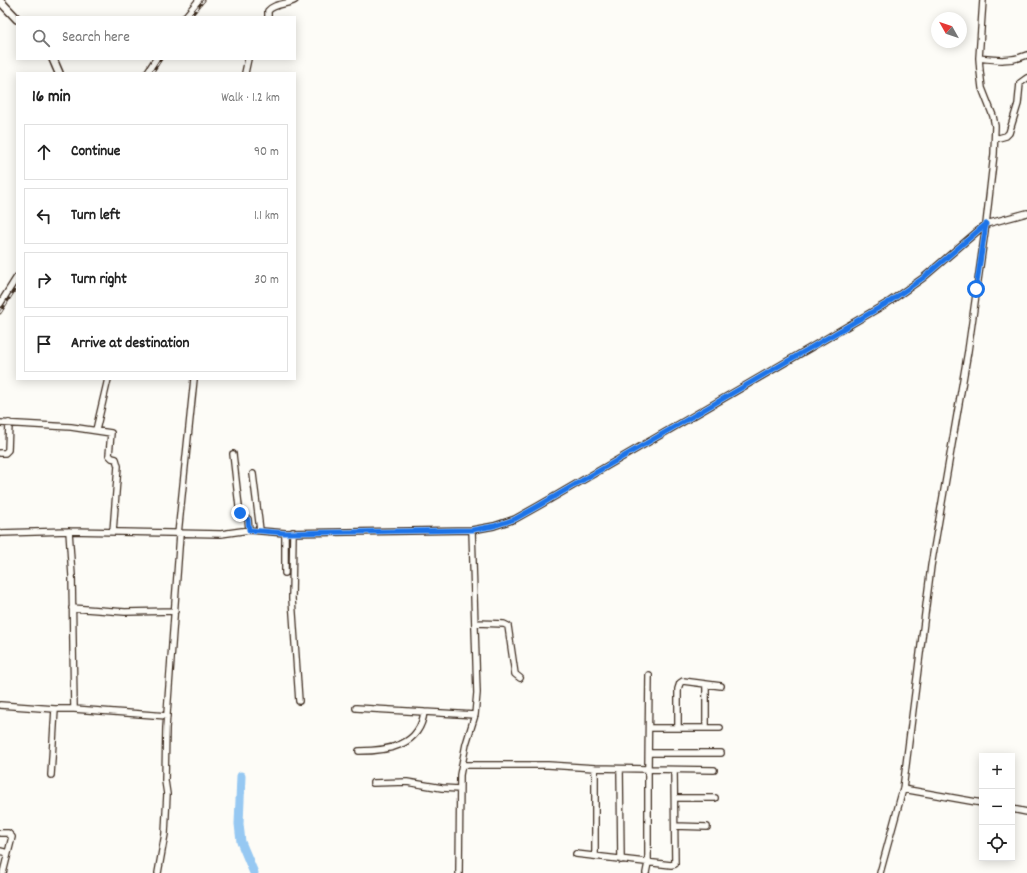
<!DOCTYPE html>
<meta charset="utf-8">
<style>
:root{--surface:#fff;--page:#f2f2f2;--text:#222;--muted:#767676;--line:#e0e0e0}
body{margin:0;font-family:Dekko,sans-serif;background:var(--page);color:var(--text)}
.controls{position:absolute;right:12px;bottom:12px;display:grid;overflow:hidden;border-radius:0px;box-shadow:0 2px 10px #0003}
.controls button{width:36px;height:36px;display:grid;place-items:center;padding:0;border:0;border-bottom:1px solid var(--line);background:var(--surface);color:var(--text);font:20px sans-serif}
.compass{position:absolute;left:931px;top:12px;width:36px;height:36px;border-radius:50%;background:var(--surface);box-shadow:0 2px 10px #0003;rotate:310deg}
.stop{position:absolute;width:12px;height:12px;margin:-9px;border:3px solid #1a73e8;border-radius:50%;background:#fff}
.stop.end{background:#1a73e8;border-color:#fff;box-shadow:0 1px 4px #0008}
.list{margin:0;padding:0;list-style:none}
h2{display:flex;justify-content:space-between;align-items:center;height:52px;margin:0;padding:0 16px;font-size:17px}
h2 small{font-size:13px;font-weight:400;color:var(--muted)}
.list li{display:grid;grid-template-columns:26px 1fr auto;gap:12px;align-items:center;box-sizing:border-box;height:56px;margin:0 8px 8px;padding:0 8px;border:1px solid var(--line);border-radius:0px}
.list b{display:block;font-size:15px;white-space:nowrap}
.list em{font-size:13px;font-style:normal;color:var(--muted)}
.icon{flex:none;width:22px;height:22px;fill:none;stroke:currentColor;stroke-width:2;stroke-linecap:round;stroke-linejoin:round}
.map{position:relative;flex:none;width:1027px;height:873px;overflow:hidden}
.search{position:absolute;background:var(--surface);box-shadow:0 2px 10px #0003;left:16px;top:16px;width:280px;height:44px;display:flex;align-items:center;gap:10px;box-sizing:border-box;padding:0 14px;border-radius:0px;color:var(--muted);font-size:15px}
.panel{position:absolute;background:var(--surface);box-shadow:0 2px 10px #0003;left:16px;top:72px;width:280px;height:308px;border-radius:0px}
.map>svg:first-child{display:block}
</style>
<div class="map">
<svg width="1027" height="873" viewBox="0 0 1027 873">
<rect width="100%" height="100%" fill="#fdfcf7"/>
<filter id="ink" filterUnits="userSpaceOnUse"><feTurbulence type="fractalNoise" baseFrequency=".025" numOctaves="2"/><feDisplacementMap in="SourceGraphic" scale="8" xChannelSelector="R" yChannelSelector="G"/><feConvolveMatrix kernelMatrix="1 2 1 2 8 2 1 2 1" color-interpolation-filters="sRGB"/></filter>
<g filter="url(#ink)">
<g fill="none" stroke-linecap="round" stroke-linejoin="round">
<path stroke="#96c8f2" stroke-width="9" d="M241,776l-2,48 2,18 13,31"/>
<g stroke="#3b2a1e" stroke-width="8">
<path id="minor" d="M185,17l14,-17
M268,17v-6c6,-8 19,-6 27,-11
M979,58c17,2 32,4 48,-3
M147,73l9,-14
M245,73l3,-14
M995,139l11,-3 3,-3 9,-29 2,-21 7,-5
M0,304l17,-27
M0,423l71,4 40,6 -2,22 3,3 4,1 2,7 -5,66
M96,430l12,-51
M0,453h5l3,-3 1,-27
M233,454l7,61 8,4 1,11
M253,474l7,56
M472,530l22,-4 21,-7 25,-14 349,-203 34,-24 63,-54 41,-11
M69,531l3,45 2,133
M293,532l-1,67 7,102
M0,533l69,-2 152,3 28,-4 36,3 187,-3 5,163 -2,22 -9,29 -6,31 -1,98
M285,533v40
M178,534l16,-155
M72,608l53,4 50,-1
M476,623l28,1 4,2 7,48 5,4
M649,675l-1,94 66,1
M0,705l55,4h19l93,7
M356,708l119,7
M649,728h71
M678,728v-39l2,-6 3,-2 38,5
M706,728v-44
M359,751c29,0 61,-5 65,-39
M649,753h72
M462,765h86l47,3 53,1v94l-2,10
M595,768v88
M620,769l1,91
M51,775l4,-66
M373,783l34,-1 35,6 17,1
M903,789l79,14
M675,798h40
M1012,809l15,3
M675,826l32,1
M0,833h8l4,4 -9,36
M0,851l8,2
M576,854l95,11 4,-1 -1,-94
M158,873l7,-39 2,-40 -2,-13 1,-53 14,-194
M880,873l23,-84 28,-223 37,-215 18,-127 8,-70 1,-28 -2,-10 -11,-28 -2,-17 -1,-13 4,-58"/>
</g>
<g stroke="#3b2a1e" stroke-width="10">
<path id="tertiary" d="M0,1l17,18
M53,59l6,14"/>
</g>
<use href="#minor" stroke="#fdfcf7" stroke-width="5.5"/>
<use href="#tertiary" stroke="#fdfcf7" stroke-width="7"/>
<g stroke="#3b2a1e" stroke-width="3">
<path id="rail" d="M190,17l14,-17
M152,73l9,-14
M0,313l17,-27"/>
</g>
<use href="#rail" stroke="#fdfcf7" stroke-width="1.5" stroke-dasharray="4.5" stroke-linecap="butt"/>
</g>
</g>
<g fill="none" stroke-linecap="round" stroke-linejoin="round" filter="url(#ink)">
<path stroke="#1a73e8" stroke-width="5" d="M240,513l2,4 6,2 1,11 36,3 187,-3 22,-4 21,-7 25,-14 349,-203 34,-24 63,-54 -10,65"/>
</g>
</svg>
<div class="controls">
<button>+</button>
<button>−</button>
<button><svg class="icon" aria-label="locate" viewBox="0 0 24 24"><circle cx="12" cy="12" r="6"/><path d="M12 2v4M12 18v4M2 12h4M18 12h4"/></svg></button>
</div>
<svg class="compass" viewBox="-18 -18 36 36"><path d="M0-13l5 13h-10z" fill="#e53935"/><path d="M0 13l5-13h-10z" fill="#767676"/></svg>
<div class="stop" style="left:976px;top:289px"></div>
<div class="stop end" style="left:240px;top:513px"></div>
<div class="search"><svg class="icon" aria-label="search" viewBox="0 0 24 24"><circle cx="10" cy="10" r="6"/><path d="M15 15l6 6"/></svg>Search here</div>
<section class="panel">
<h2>16 min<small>Walk · 1.2 km</small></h2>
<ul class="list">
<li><svg class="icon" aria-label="ahead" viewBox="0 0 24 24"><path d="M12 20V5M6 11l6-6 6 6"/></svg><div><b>Continue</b></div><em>90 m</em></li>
<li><svg class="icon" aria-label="left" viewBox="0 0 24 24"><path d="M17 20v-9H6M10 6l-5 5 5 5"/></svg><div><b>Turn left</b></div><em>1.1 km</em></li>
<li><svg class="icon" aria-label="right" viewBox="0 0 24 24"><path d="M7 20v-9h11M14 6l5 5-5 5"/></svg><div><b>Turn right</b></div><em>30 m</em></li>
<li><svg class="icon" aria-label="arrive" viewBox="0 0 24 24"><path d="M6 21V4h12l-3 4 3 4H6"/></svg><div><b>Arrive at destination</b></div></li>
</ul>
</section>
</div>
